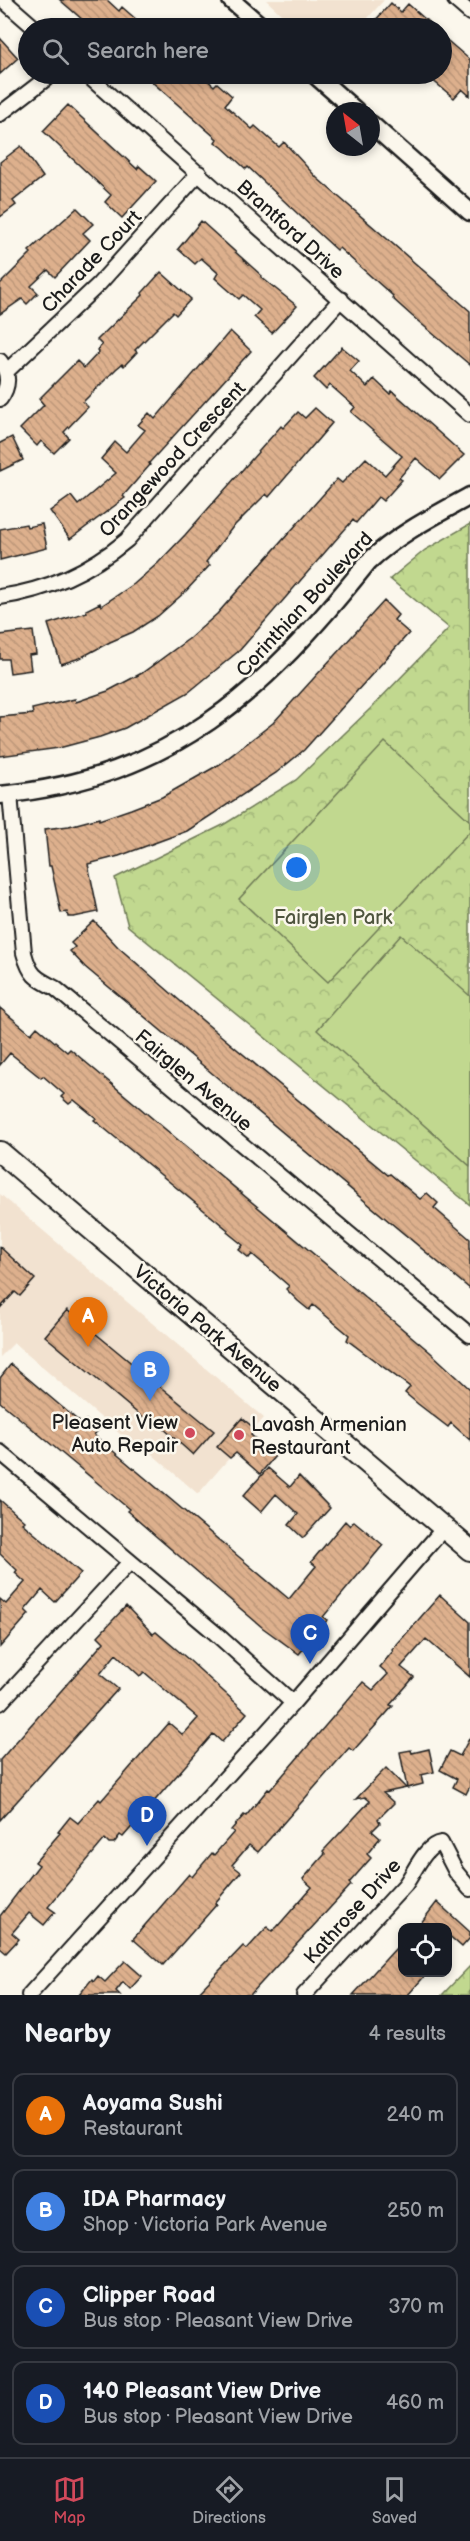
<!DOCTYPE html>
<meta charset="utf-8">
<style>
:root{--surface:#171b24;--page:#242831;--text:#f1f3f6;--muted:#9ea1a6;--line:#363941;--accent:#d1495b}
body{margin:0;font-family:"Balsamiq Sans",sans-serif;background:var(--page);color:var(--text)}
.controls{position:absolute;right:18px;bottom:18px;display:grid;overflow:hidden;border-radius:12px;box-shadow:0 3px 9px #0003}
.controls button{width:54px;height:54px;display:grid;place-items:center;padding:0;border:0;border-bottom:2px solid var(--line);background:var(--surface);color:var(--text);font:30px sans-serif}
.compass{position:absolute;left:326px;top:102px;width:54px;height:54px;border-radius:50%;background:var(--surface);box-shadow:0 3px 9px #0003;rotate:329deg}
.you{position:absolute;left:297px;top:868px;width:21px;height:21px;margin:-15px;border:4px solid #fff;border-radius:50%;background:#1a73e8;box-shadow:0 0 0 9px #1a73e833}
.badge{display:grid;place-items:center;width:39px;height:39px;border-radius:50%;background:var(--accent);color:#fff;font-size:20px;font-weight:700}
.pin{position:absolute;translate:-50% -50px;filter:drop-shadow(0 2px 3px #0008)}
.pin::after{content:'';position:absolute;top:32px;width:21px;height:18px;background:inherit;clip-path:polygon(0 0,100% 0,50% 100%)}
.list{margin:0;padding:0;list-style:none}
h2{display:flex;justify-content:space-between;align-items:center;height:78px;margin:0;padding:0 24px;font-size:26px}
h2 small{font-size:20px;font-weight:400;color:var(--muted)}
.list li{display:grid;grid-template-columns:39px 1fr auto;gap:18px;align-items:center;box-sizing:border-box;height:84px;margin:0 12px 12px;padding:0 12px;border:2px solid var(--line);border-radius:12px}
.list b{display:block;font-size:22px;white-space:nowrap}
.list p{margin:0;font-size:20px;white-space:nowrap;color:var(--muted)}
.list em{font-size:20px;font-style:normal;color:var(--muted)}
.icon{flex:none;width:33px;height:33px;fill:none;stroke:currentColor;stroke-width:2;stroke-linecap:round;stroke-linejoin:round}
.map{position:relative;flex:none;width:470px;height:1995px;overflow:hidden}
.search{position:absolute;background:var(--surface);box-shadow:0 3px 9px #0003;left:18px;right:18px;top:18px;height:66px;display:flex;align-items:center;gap:15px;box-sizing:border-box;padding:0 21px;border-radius:33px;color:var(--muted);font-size:22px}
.sheet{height:462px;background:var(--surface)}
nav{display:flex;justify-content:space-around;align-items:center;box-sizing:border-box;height:84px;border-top:2px solid var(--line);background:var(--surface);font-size:16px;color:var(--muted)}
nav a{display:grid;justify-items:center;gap:3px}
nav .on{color:var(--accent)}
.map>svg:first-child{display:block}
</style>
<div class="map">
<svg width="470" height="1995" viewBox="0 0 470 1995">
<defs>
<pattern id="forest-crowns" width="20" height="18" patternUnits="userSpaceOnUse" patternTransform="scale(1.5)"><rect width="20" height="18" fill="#c1d88f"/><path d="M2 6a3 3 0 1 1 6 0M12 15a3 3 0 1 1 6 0" fill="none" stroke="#a5b97b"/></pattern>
<pattern id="building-back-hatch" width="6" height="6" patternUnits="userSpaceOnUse" patternTransform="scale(1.5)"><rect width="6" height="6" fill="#ddb08d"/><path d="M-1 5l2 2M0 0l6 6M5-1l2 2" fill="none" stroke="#bd9779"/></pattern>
</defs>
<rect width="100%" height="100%" fill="#fbf7ec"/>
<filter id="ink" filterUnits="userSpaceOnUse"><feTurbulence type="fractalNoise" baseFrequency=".0167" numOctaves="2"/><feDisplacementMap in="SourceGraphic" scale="12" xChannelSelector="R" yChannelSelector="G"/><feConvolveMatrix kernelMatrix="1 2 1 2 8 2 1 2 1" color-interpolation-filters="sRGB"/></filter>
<g filter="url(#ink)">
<path fill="#f2e2d0" d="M266,0h118l-25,28h-63z
M0,1194l264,224 -66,76 -60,-52 -4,4 -120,-103 -14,14z"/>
<path fill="url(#forest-crowns)" stroke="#6e7a56" stroke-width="1.5" d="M470,524v681l-342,-279 -13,-48 108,-53 73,-45 74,-71 79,-81 -59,-49 35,-29z
M470,1966v29h-28z"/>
<path fill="#c1d88f" stroke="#6e7a56" stroke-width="1.5" d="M385,742l85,79v10l-142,151 -89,-83z
M401,935l69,61v170l-153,-136z"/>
<path fill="url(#building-back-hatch)" stroke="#1c1c1c" stroke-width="1.5" d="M60,0h47l12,11 3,-4 24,21h-68l6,-7z
M391,3l10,9 7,-8 27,24h-56l-6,-5z
M441,35l29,25v36l-8,-7 -8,9 -29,-24h16z
M0,38l18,20 -18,16z
M143,74h25l5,4 5,-4h23l13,12 3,-3 15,13 -7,9 27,24 3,-3 24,21 5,-5 33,36 153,133v54l-58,-49 -20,-18 1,-2 -54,-48 -2,2 -23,-21 -66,-62 -2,2 -24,-22 -7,-5 2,-3z
M68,105l69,64 2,-3 17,15 -34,37 -17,-16 6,-7 -68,-64z
M21,146l22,31 -30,24 3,4 -16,12v-55z
M77,208l16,16 -10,9 7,7 -35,37 -7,-7 -17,16 7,7 -11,11 -5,-5 -22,15v-30l31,-31 -2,-2z
M201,221l61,55 -1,1 36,29 -25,27 -18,-16 6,-7 -17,-15 -4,4 -14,-12 -10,-9 3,-5 -17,-15 -6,6 -17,-15z
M161,272l30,27 -15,16 -3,-3 -38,38 2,2 -13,14 -2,-2 -6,5 -33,33 5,5 -24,25 5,6 -15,15 -13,-12 -4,5 -17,-17 24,-24 -5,-6 38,-38 7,7 15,-16 -2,-2 5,-5 -5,-5 46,-45 -1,-2z
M230,331l21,20 -102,112 1,2 -27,31 2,2 -55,41 -20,-28 21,-15 7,9 38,-32 -15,-14 14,-17 11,10 19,-22 -7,-5 11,-12 6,6z
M342,347l17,14 -9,10 17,16 7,-8 16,15 2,-3 72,64 -24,24 -24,-21 -17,20 3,2 -19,21 -5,-4 -22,26 -3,-3 -113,130 -51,42 -64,36 -25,9 -41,11 -59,8v-39l33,-3 -1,-5 43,-10 1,3 32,-11 34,-18 48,-35 27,-24 120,-135 5,4 24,-25 19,17 17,-19 -51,-44 4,-5 -25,-22 -4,5 -12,-12z
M315,408l17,15 -63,74 -3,-3 -34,34 -26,34 4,3 -24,26 -28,25 -25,16 -23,10 -30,16 -19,6 -13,-40 39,-12 -1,-2 14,-7 1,3 33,-22 24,-21 27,-28 96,-109 2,2 15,-16 7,6z
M12,437l11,23 -23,11v-28z
M26,524l1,3 15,-3 5,24 -47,12v-31z
M384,601l14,14 -4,5 15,13 -105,117 -28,23 -89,58 -68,25 -31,8 10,48 -24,5h-6l-1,-5 -6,1 -10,-47h-2l-4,-37 24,-3 30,-8v2l32,-11 31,-12 58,-33 53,-41z
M33,631l3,23 -7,1 2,15 -21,3 -2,-14h-8v-24z
M94,921l24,26 84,73 186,155 2,-1 30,25 7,-6 11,10 -4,5 36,31v50l-385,-322 -15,-16 5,-4 -4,-4z
M0,1008l31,26 6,-7 30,25 3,-3 360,303 40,37v51l-19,-17 -3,4 -30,-23 -13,-11 5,-6 -63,-47 2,-5 -36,-30 -4,5 -11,-9 -12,-12 3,-3 -37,-32 -3,4 -10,-8 4,-5 -16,-13 1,-2 -134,-110 2,-2 -22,-18 -5,4 -8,-7 3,-3 -21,-18 -2,2 -31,-25 -10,12z
M0,1247l35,32 -15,17 -5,-4 -15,16z
M67,1310l147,121 -21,24 -41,-37 -4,4 -103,-86z
M11,1364l71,60 4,-4 12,10 -4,5 195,164 27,-33 -5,-4 34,-41 5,5 4,-5 29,24 -60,72 4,3 -3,5 -25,29 -36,-26 -105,-90 -31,-27 2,-2 -129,-107v-24z
M242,1418l13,11 -4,6 24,21 -15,18 -24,-21 -6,5 -13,-11z
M268,1468l22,19 9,-11 31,32 -27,30 -14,-13 9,-11 -22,-20 -15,18 -18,-16z
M0,1500l24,21 -2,2 59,50 -26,29 -13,-12 -17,20 4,4 -29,33v-48l6,5 19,-22 -10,-9 2,-3 -17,-16z
M440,1595l30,27v55l-44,-38 -25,28 13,10 -24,28 3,1 -40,45 -4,-3 -91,104 -9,-7 -17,20 9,7 -26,31 2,1 -54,61 -30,-26 56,-65 3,3 20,-24 2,2 20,-23 -3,-2 13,-15 2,1 22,-27 2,1 93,-108 10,8 15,-16 -8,-7 13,-16 -1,-1z
M126,1606l27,28 3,-2 33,28 58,53 -25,29 -9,-8 -90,103 -3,-2 -6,8h-5l-4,-4 -57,68 7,5 -11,13 -15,-12 -17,20 7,6 -13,14 -6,-5v-32l39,-51 -4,-3 25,-29 -2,-1 12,-15 8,6 21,-24 2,2 68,-78 14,12 15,-17 -54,-46 -4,4 -24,-22 -16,20 18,15 -118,131v-60l104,-118 -6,-6z
M470,1737v49l-4,8 -13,-7 4,-8 -17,-9 10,-19 10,5z
M429,1749l5,23 -13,3 2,9 -16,4 -7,-36 11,-2 1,3z
M386,1768l20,20 -23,5 11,10 -16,16 2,4 -8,8 8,7 -13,16 4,4 -22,25 2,2 -101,110h-54l47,-49 4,3 20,-22 5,4 5,-4 35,-40 -9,-8 22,-25 -2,-3 47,-50 -5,-4 -9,2z
M437,1902l33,30v6l-8,9 -15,-13v-6h-30z
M396,1948l6,6v18h26l-20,23h-55z
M125,1961l17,15 -12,13 -7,-7 -7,9 4,4h-41l13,-16 2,2 4,-5 7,6z"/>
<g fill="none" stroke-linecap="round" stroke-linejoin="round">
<g stroke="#1c1c1c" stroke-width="18">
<path id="minor" d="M3,0l32,28
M455,0l15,13
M86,74l384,341
M0,114l52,-40
M0,361c10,13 9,26 0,38
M7,371l92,-87 100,-111
M0,597c48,-7 90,-26 127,-57l214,-241
M10,794l14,159c6,22 11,25 31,35l415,347
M0,1452l214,180 79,71
M0,1703l129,-140
M29,1995l264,-292 151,-175
M304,1995l101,-110c9,-12 20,-40 36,-42l15,29 14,17"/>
</g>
<g stroke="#1c1c1c" stroke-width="21">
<path id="tertiary" d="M231,0l32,28
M314,74l42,37
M371,124l99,88
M0,795c173,-17 264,-103 368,-233 30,-28 66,-46 102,-66"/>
</g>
<g stroke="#1c1c1c" stroke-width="24">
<path id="secondary" d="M0,1152l470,398"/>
</g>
<use href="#minor" stroke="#fbf7ec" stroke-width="14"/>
<use href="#tertiary" stroke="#fbf7ec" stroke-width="16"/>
<use href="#secondary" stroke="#fbf7ec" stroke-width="20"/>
</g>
</g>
<g fill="#d1495b" stroke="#fbf7ec" stroke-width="2">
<circle cx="190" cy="1433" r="6"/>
<circle cx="239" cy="1435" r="6"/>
</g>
<g text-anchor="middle" stroke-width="5" stroke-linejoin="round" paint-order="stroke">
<g font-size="20" fill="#1c1c1c" stroke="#fbf7ec">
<text transform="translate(291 229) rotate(42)" y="7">Brantford Drive</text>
<text transform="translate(91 261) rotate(-46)" y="7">Charade Court</text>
<text transform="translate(172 459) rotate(-47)" y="7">Orangewood Crescent</text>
<text transform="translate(304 604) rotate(-47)" y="7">Corinthian Boulevard</text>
<text transform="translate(194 1080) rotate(40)" y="7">Fairglen Avenue</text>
<text transform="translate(208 1328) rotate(40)" y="7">Victoria Park Avenue</text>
<text transform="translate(352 1911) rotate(-48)" y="7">Kathrose Drive</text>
</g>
<g font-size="20" fill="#4e543e" stroke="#fbf7ec">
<text x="333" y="924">Fairglen Park</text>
</g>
<g font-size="20" fill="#1c1c1c" stroke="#fbf7ec" text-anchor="end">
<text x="178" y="1429">Pleasent View<tspan x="178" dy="23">Auto Repair</tspan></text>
<text x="251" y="1431" text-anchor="start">Lavash Armenian<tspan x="251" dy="23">Restaurant</tspan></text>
</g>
</g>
</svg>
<div class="controls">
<button><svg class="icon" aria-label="locate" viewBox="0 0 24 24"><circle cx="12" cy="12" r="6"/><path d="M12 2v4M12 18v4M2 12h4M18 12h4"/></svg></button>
</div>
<svg class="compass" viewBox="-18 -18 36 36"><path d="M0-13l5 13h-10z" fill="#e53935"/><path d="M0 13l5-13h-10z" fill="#9ea1a6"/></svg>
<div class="you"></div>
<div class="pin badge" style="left:88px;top:1347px;background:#e8710a">A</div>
<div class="pin badge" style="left:150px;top:1401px;background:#3f7fe0">B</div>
<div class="pin badge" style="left:310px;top:1664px;background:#1a4fb4">C</div>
<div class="pin badge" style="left:147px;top:1846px;background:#1a4fb4">D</div>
<div class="search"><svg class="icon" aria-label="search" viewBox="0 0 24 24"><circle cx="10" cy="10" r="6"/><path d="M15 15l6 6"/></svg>Search here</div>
</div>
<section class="sheet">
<h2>Nearby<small>4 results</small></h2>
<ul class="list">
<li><span class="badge" style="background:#e8710a">A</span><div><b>Aoyama Sushi</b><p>Restaurant</p></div><em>240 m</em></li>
<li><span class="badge" style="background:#3f7fe0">B</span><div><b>IDA Pharmacy</b><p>Shop · Victoria Park Avenue</p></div><em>250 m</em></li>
<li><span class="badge" style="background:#1a4fb4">C</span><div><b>Clipper Road</b><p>Bus stop · Pleasant View Drive</p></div><em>370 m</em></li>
<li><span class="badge" style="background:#1a4fb4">D</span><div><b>140 Pleasant View Drive</b><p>Bus stop · Pleasant View Drive</p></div><em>460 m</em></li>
</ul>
</section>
<nav>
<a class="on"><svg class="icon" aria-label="map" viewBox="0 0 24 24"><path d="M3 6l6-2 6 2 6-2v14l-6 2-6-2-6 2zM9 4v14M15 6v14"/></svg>Map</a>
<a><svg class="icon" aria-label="directions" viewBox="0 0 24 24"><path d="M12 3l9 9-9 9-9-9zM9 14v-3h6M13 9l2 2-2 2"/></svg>Directions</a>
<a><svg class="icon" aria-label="saved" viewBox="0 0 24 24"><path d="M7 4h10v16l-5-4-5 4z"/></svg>Saved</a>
</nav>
